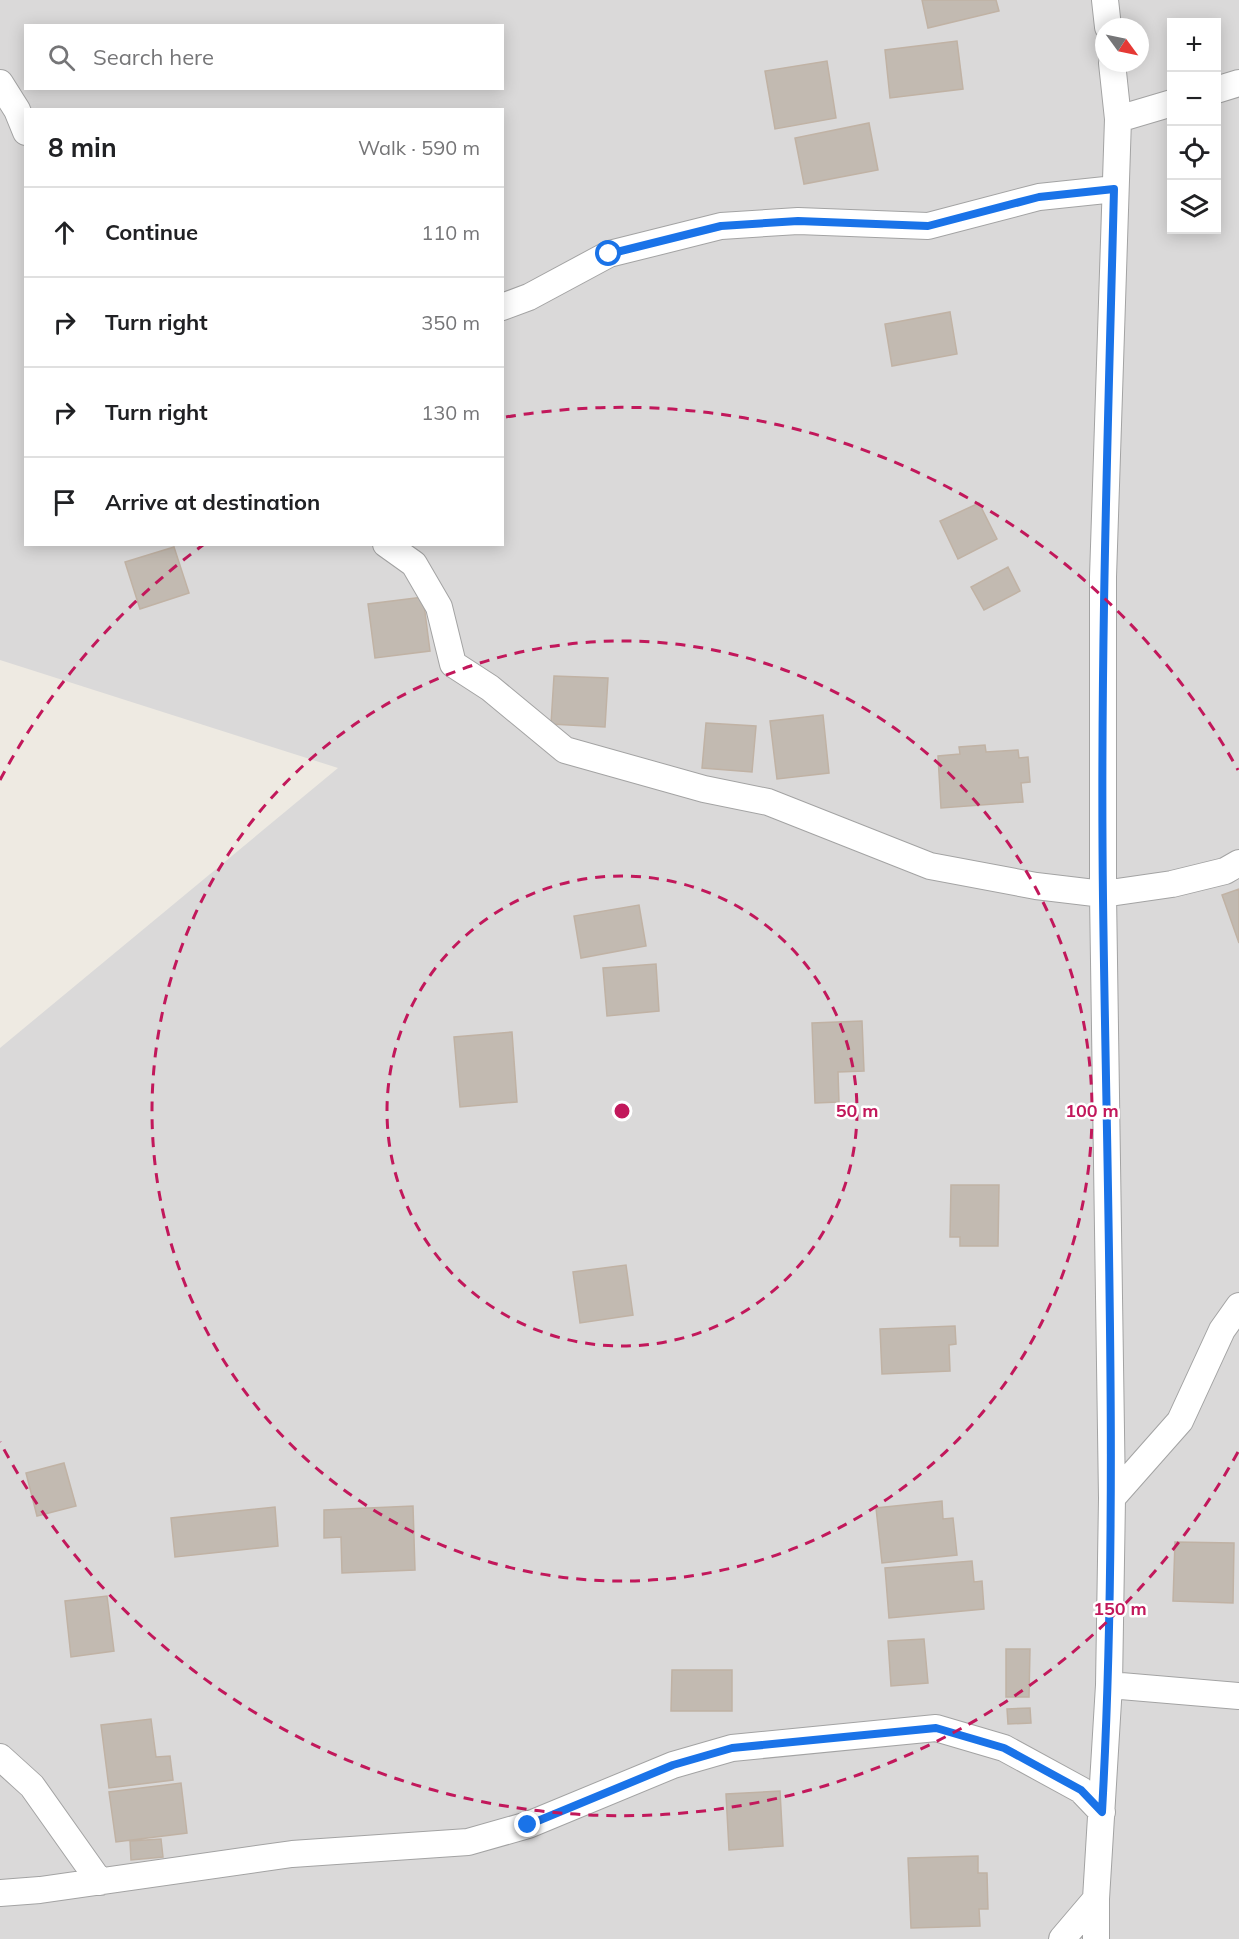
<!DOCTYPE html>
<meta charset="utf-8">
<style>
:root{--surface:#fff;--page:#f2f2f2;--text:#202124;--muted:#757577;--line:#e0e0e0}
body{margin:0;font-family:Mulish,sans-serif;background:var(--page);color:var(--text)}
.controls{position:absolute;right:18px;top:18px;display:grid;overflow:hidden;border-radius:0px;box-shadow:0 3px 15px #0003}
.controls button{width:54px;height:54px;display:grid;place-items:center;padding:0;border:0;border-bottom:2px solid var(--line);background:var(--surface);color:var(--text);font:30px sans-serif}
.compass{position:absolute;left:1095px;top:18px;width:54px;height:54px;border-radius:50%;background:var(--surface);box-shadow:0 3px 15px #0003;rotate:123deg}
.stop{position:absolute;width:18px;height:18px;margin:-14px;border:4px solid #1a73e8;border-radius:50%;background:#fff}
.stop.end{background:#1a73e8;border-color:#fff;box-shadow:0 2px 6px #0008}
.list{margin:0;padding:0;list-style:none}
h2{display:flex;justify-content:space-between;align-items:center;height:78px;margin:0;padding:0 24px;font-size:26px}
h2 small{font-size:20px;font-weight:400;color:var(--muted)}
.list li{display:grid;grid-template-columns:39px 1fr auto;gap:18px;align-items:center;box-sizing:border-box;height:90px;padding:0 24px;border-top:2px solid var(--line)}
.list b{display:block;font-size:22px;white-space:nowrap}
.list em{font-size:20px;font-style:normal;color:var(--muted)}
.icon{flex:none;width:33px;height:33px;fill:none;stroke:currentColor;stroke-width:2;stroke-linecap:round;stroke-linejoin:round}
.map{position:relative;flex:none;width:1239px;height:1939px;overflow:hidden}
.search{position:absolute;background:var(--surface);box-shadow:0 3px 15px #0003;left:24px;top:24px;width:480px;height:66px;display:flex;align-items:center;gap:15px;box-sizing:border-box;padding:0 21px;border-radius:0px;color:var(--muted);font-size:22px}
.panel{position:absolute;background:var(--surface);box-shadow:0 3px 15px #0003;left:24px;top:108px;width:480px;height:438px;border-radius:0px}
.map>svg:first-child{display:block}
</style>
<div class="map">
<svg width="1239" height="1939" viewBox="0 0 1239 1939">
<rect width="100%" height="100%" fill="#eeeae2"/>
<path fill="#dad9d9" fill-rule="evenodd" d="M0,0h1239v1939h-1239v-891l338,-280 -338,-108zM1172,22h44v208h-44zM26,26h476v62h-476zM1104,27h36v36h-36zM26,110h476v434h-476z"/>
<path fill="#c2bab1" stroke="#c0b2a4" stroke-width="1.5" d="M922,0h74l3,11 -71,17z
M957,41l6,48 -73,9 -5,-48z
M827,61l9,57 -61,11 -10,-58z
M869,123l9,47 -74,14 -9,-46z
M950,312l7,42 -65,12 -7,-42z
M979,503l18,36 -39,20 -18,-38z
M174,547l15,46 -49,16 -15,-47z
M1008,567l12,24 -36,19 -13,-23z
M423,597l7,54 -55,7 -7,-54z
M554,676l54,2 -3,49 -54,-3z
M823,715l6,58 -52,6 -7,-58z
M706,723l50,3 -4,46 -50,-4z
M985,745l1,7 32,-2 1,8 9,-1 2,25 -9,1 2,19 -82,6 -3,-52 22,-2 -1,-7z
M1239,889v54l-17,-48z
M639,905l7,41 -65,12 -7,-42z
M656,964l3,47 -52,5 -4,-48z
M862,1021l2,50 -26,1 1,30 -24,1 -3,-80z
M512,1032l5,70 -57,5 -6,-70z
M951,1185h48l-1,61h-38v-9h-10z
M626,1265l7,50 -53,8 -7,-51z
M955,1326l1,18 -7,1 1,26 -68,3 -2,-45z
M64,1463l12,43 -39,10 -11,-43z
M942,1501l1,18 10,-1 4,37 -75,8 -6,-55z
M413,1506l2,64 -73,3 -1,-36 -17,1v-28z
M275,1507l3,39 -103,11 -4,-39z
M1175,1542l59,1 -1,60 -60,-2z
M972,1561l2,21 8,-1 2,28 -95,9 -4,-50z
M107,1596l7,55 -43,6 -6,-56z
M924,1639l4,44 -37,3 -3,-45z
M1006,1649h24l-1,48h-23z
M672,1670h60v41h-61z
M1030,1708l1,15 -23,1 -1,-15z
M151,1719l5,38 14,-1 3,24 -64,8 -8,-63z
M181,1783l6,50 -71,9 -7,-50z
M780,1791l3,55 -54,4 -3,-56z
M161,1839l2,18 -32,3 -1,-19z
M978,1856v17h9l1,36h-9l1,17 -69,2 -3,-70z"/>
<g fill="none" stroke-linecap="round" stroke-linejoin="round">
<g stroke="#a3a3a3" stroke-width="28">
<path id="street" d="M1105,0l3,27
M0,83l17,27 9,22
M1216,90l23,-7
M1118,119l54,-16
M502,307l27,-10 80,-43 112,-28 77,-5 130,5 111,-29 76,-8
M386,544l28,20 25,43 14,57 37,24 75,62 139,39 64,13 162,64 106,20 67,8 69,-10 53,-13 14,-8
M1112,1498l68,-77 42,-91 17,-24
M1109,1685l130,11
M0,1757l32,29 68,96
M0,1893l40,-3 252,-36 176,-12 60,-17 145,-60 59,-17 204,-20 68,20 77,42 21,22
M1062,1939l34,-40
M1096,1939v-40l13,-214 3,-187 -9,-604v-317l15,-458 -6,-56"/>
</g>
<use href="#street" stroke="#fff" stroke-width="26"/>
</g>
<g fill="none" stroke-linecap="round" stroke-linejoin="round">
<path stroke="#1a73e8" stroke-width="8" d="M528,1825l145,-60 59,-17 204,-20 68,20 77,42 21,22c17,-305 5,-609 1,-914 -3,-236 5,-473 11,-709l-75,8 -111,29 -130,-5 -77,5 -112,28"/>
</g>
<g fill="none" stroke="#c2185b" stroke-width="3" stroke-dasharray="10 8">
<circle cx="622" cy="1111" r="235"/>
<circle cx="622" cy="1111" r="470"/>
<path d="M1238 1452A704 704 0 0 1 0 1442M0 780A704 704 0 0 1 203 545M506 417A704 704 0 0 1 1238 770"/>
</g>
<circle cx="622" cy="1111" r="9" fill="#c2185b" stroke="#fff" stroke-width="3"/>
<g font-size="18" text-anchor="middle" font-weight="bold" fill="#c2185b" stroke="#fff" stroke-width="5" stroke-linejoin="round" paint-order="stroke">
<text x="857" y="1117">50 m</text>
<text x="1092" y="1117">100 m</text>
<text x="1120" y="1615">150 m</text>
</g>
</svg>
<div class="controls">
<button>+</button>
<button>−</button>
<button><svg class="icon" aria-label="locate" viewBox="0 0 24 24"><circle cx="12" cy="12" r="6"/><path d="M12 2v4M12 18v4M2 12h4M18 12h4"/></svg></button>
<button><svg class="icon" aria-label="layers" viewBox="0 0 24 24"><path d="M12 4l9 5-9 5-9-5zM3 14l9 5 9-5"/></svg></button>
</div>
<svg class="compass" viewBox="-18 -18 36 36"><path d="M0-13l5 13h-10z" fill="#e53935"/><path d="M0 13l5-13h-10z" fill="#757577"/></svg>
<div class="stop" style="left:609px;top:254px"></div>
<div class="stop end" style="left:528px;top:1825px"></div>
<div class="search"><svg class="icon" aria-label="search" viewBox="0 0 24 24"><circle cx="10" cy="10" r="6"/><path d="M15 15l6 6"/></svg>Search here</div>
<section class="panel">
<h2>8 min<small>Walk · 590 m</small></h2>
<ul class="list">
<li><svg class="icon" aria-label="ahead" viewBox="0 0 24 24"><path d="M12 20V5M6 11l6-6 6 6"/></svg><div><b>Continue</b></div><em>110 m</em></li>
<li><svg class="icon" aria-label="right" viewBox="0 0 24 24"><path d="M7 20v-9h11M14 6l5 5-5 5"/></svg><div><b>Turn right</b></div><em>350 m</em></li>
<li><svg class="icon" aria-label="right" viewBox="0 0 24 24"><path d="M7 20v-9h11M14 6l5 5-5 5"/></svg><div><b>Turn right</b></div><em>130 m</em></li>
<li><svg class="icon" aria-label="arrive" viewBox="0 0 24 24"><path d="M6 21V4h12l-3 4 3 4H6"/></svg><div><b>Arrive at destination</b></div></li>
</ul>
</section>
</div>
